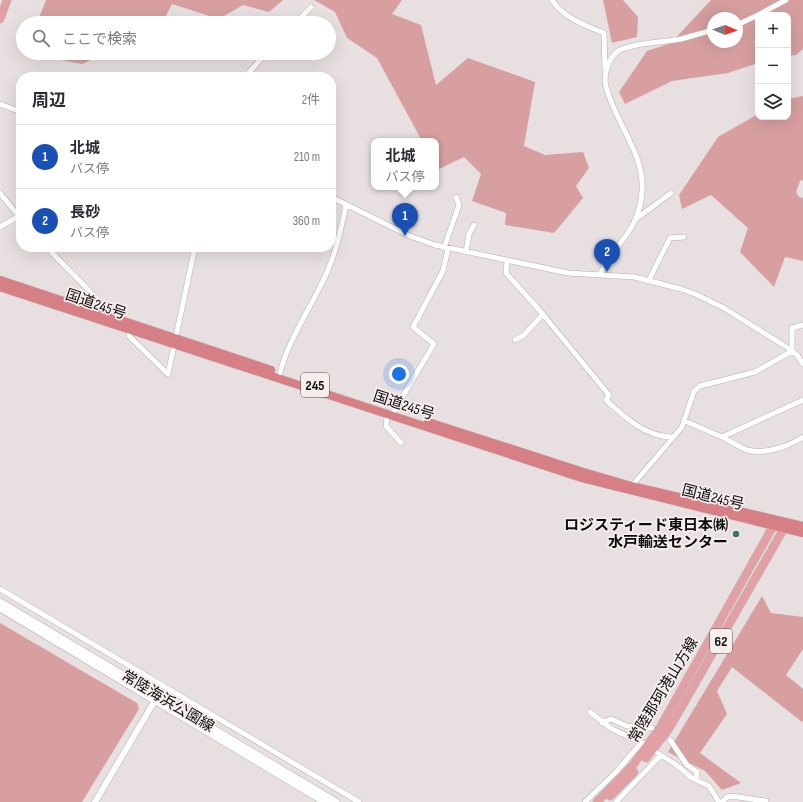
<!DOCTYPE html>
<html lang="ja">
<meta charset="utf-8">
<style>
:root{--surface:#fff;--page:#f2f2f3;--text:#2b2b33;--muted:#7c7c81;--line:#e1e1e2;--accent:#3b7661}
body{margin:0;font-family:"Sofia Sans Condensed","Noto Sans JP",sans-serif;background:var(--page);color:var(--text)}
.controls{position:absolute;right:12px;top:12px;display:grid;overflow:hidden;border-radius:8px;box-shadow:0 4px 16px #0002}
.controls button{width:36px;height:36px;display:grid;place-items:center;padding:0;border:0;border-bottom:1px solid var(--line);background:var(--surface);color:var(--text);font:20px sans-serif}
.compass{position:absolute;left:707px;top:12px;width:36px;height:36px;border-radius:50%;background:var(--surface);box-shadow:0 4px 16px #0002;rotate:92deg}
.you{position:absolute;left:399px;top:374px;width:14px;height:14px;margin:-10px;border:3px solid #fff;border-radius:50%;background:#1a73e8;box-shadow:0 0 0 6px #1a73e833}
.badge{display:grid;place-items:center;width:26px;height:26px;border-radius:50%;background:var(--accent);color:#fff;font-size:13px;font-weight:700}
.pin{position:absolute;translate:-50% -33px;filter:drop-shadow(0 1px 2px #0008)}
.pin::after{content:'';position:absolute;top:21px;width:14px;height:12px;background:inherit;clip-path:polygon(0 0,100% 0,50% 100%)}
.popup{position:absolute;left:371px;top:138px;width:68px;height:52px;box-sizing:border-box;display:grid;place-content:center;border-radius:8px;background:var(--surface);filter:drop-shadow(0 1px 3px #0005);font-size:13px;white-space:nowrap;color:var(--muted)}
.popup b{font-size:15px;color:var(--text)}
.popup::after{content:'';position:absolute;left:50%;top:100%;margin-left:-8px;border:8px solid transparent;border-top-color:var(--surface)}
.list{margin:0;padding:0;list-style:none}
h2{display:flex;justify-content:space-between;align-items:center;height:52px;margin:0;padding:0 16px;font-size:17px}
h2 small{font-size:13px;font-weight:400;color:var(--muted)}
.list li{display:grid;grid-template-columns:26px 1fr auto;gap:12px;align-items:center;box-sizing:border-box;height:64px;padding:0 16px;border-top:1px solid var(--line)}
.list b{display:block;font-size:15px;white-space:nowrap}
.list p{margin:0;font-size:13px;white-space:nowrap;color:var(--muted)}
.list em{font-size:13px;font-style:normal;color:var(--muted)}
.icon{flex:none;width:22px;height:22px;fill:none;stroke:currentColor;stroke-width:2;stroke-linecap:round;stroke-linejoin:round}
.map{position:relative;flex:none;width:803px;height:802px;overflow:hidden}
.search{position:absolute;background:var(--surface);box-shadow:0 4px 16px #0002;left:16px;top:16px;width:320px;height:44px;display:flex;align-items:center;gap:10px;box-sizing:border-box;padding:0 14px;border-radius:22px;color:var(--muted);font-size:15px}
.panel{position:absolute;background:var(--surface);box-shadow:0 4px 16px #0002;left:16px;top:72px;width:320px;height:180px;border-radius:16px}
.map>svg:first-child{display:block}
</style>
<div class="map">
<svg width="803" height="802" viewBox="0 0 803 802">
<rect width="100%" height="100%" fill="#e8e0e0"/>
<path fill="#d79fa0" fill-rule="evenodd" d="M46,0h237l-14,12 -26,-7 -24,14 -47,-15 -10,19h-125z
M314,0h88l-10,14 29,11 15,60 32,-27 67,24 -11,64 21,9 38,-3 6,16 -13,18 7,12 -29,35 -49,-8 1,-12 -34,-12 9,-27 -17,-17 -27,13 -1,-29h-14l-45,-83 -30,-20 -12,-26z
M603,0h20l15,17 -1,20 -25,6z
M711,0h92v49l-7,6 -8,1v-41h-30v48l-30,10 -56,8 -47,23 -6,-12 28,-41 24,-8zM713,18h24v24h-24z
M24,53h82l-24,11z
M124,53h22l-4,7z
M803,96v84l-3,1 -4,11 3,5 4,1v63l-18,-4 -11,30 -34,-35 8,-24 -37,-33 -29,14 -3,-14 39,-58 40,-23v3h30v-18z
M762,596l9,17 32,4v32l-17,26 17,14v31l-1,2 -70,-55 -15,24 10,23 -27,39 41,30 -19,7 -17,-19 -37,-19z
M0,623l137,80 2,6 -57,93h-82z"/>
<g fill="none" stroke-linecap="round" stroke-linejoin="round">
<g stroke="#b7afaf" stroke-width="6">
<path id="minor" d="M552,0c10,17 34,26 52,33l1,36
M758,15l28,-15
M296,23l15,-16
M737,25l21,-10
M245,77l21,-24
M0,104l21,8
M0,193l21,26
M331,197l79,39 25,9 133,28 66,4 47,12 14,5 29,14 64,40 9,7 6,9
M636,219l35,-26
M0,227l19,-11
M47,247c19,22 41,40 59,63l-1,4
M444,248l15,-43 -3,-8
M466,252l3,-18 5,-9
M507,262l-1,11 35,39 68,83 -3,5c19,17 39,37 66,37
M600,274c16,-32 39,-43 42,-82 3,-39 -27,-69 -36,-106 -3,-11 2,-27 12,-35 12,-8 48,-9 63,-12 11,-3 21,-6 32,-9
M649,280l21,-42 14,-1
M129,330v6l39,38
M515,340l9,-5 19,-21
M280,373c8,-31 26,-58 40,-86 14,-26 20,-53 26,-82
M168,374l27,-127
M685,421l37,16 81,-37
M722,437c8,4 17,10 25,13 18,5 42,-4 56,-13
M401,443l-15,-17 1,-8 7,-7 40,-67 -21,-17 30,-56 5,-22
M630,488l52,-61 12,-36 6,-5 55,-14 37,-21v-23l11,-3
M0,589l359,213
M590,712l22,17 32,15
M602,723l9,-4 16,7 25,2
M670,740l17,25 10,7 -1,8
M653,750l22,14 17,14 17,8 10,16
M585,802l31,-30 25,-29
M616,802l45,-47
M722,802l5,-5 4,-1 35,5"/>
</g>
<g stroke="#b7afaf" stroke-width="7">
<path id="tertiary" d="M95,802l62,-105"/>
</g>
<g stroke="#b7afaf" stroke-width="8">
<path id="secondary" d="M0,602l336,200
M0,608l325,194"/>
</g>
<g stroke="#c0c0c0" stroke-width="9">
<path id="primary" d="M0,19l7,-19
M646,758l22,-28 13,-22 106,-185
M610,796l24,-24
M597,802l36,-37 28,-39 115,-205"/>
</g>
<g stroke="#c0c0c0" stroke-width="9">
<path id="trunk" d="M0,280l271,90
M0,287l582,191 221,55
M428,422l155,50 48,14 172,40"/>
</g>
<use href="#minor" stroke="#fff" stroke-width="5"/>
<use href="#tertiary" stroke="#fff" stroke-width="6"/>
<use href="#secondary" stroke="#fff" stroke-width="7"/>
<use href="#primary" stroke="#e0a0a4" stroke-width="8"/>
<use href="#trunk" stroke="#d68086" stroke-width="8"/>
</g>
<circle fill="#3b7661" stroke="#f6eded" stroke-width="1.5" cx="736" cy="534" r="4"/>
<g text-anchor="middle" stroke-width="3.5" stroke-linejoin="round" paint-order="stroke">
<g fill="#f6eded" stroke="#544f4f" stroke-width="1">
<rect x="301" y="373" width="28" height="24" rx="3"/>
<rect x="710" y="629" width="22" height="24" rx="3"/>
</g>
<g font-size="14" font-weight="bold" fill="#0e0b0b">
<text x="315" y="390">245</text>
<text x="721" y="646">62</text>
</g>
<g font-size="15" fill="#0e0b0b" stroke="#f6eded">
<text transform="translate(96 304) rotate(19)" y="5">国道245号</text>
<text transform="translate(404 405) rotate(18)" y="5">国道245号</text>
<text transform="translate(713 497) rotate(14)" y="5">国道245号</text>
<text transform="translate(663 690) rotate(-59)" y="5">常陸那珂港山方線</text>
<text transform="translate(168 701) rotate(31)" y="5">常陸海浜公園線</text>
</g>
<g font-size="15" font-weight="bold" fill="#0e0b0b" stroke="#f6eded" text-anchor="end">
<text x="728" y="530">ロジスティード東日本㈱<tspan x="728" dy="17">水戸輸送センター</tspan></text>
</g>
</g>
</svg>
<div class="controls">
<button>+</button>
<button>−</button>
<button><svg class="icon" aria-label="layers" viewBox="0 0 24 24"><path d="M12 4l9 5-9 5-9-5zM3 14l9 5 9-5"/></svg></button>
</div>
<svg class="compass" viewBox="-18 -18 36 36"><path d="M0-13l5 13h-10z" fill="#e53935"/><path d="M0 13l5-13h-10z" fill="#7c7c81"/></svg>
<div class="you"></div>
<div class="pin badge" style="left:405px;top:236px;background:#1a4fb4">1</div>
<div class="popup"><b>北城</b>バス停</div>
<div class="pin badge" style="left:607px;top:272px;background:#1a4fb4">2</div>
<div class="search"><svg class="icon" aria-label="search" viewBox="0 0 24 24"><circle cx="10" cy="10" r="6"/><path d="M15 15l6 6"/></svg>ここで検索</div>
<section class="panel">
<h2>周辺<small>2件</small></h2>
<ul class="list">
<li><span class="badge" style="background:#1a4fb4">1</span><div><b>北城</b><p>バス停</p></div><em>210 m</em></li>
<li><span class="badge" style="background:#1a4fb4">2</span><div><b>長砂</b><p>バス停</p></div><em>360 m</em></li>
</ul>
</section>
</div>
